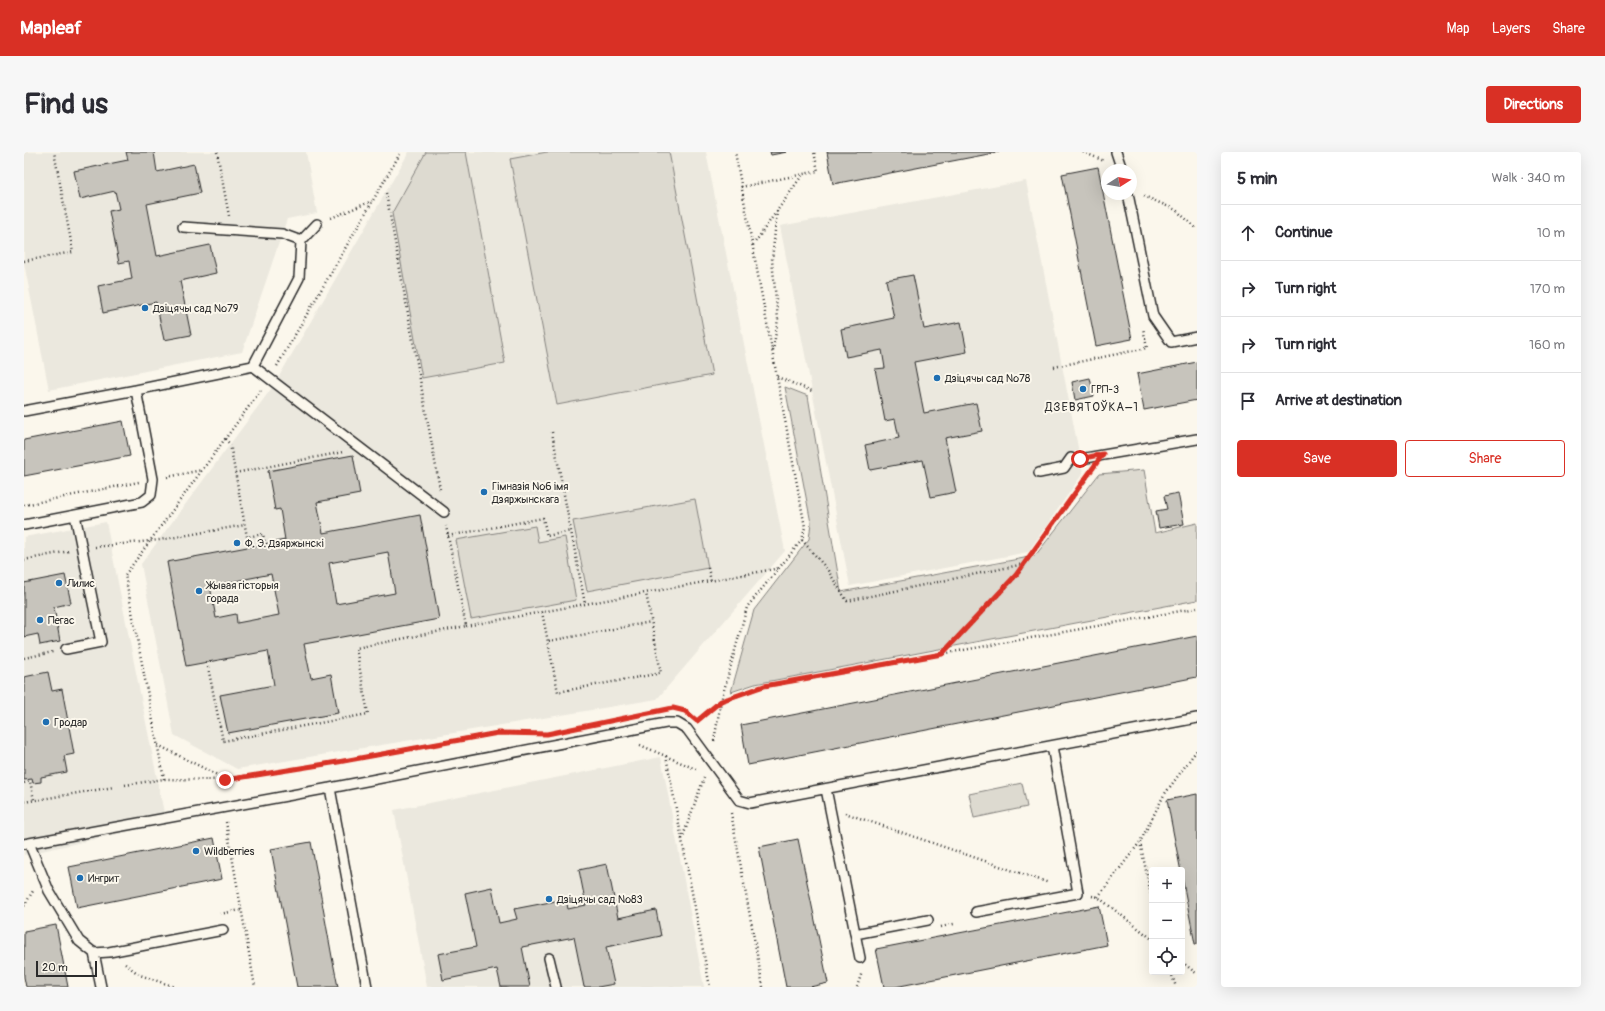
<!DOCTYPE html>
<meta charset="utf-8">
<style>
:root{--surface:#fff;--page:#f7f7f7;--text:#2b2b33;--muted:#7c7c81;--line:#e1e1e2;--accent:#d93025}
body{margin:0;font-family:Pangolin,sans-serif;background:var(--page);color:var(--text)}
.controls{position:absolute;right:12px;bottom:12px;display:grid;overflow:hidden;border-radius:4px;box-shadow:0 4px 16px #0002}
.controls button{width:36px;height:36px;display:grid;place-items:center;padding:0;border:0;border-bottom:1px solid var(--line);background:var(--surface);color:var(--text);font:20px sans-serif}
.compass{position:absolute;left:1077px;top:12px;width:36px;height:36px;border-radius:50%;background:var(--surface);box-shadow:0 4px 16px #0002;rotate:79deg}
.scale{position:absolute;left:12px;bottom:10px;width:61px;box-sizing:border-box;padding-left:4px;border:2px solid #2b2b2b;border-top:0;font-size:11px;line-height:14px;white-space:nowrap;color:#2b2b2b;-webkit-text-stroke:3px #fbf7ec;paint-order:stroke}
.stop{position:absolute;width:12px;height:12px;margin:-9px;border:3px solid #d93025;border-radius:50%;background:#fff}
.stop.end{background:#d93025;border-color:#fff;box-shadow:0 1px 4px #0008}
.list{margin:0;padding:0;list-style:none}
h2{display:flex;justify-content:space-between;align-items:center;height:52px;margin:0;padding:0 16px;font-size:17px}
h2 small{font-size:13px;font-weight:400;color:var(--muted)}
.list li{display:grid;grid-template-columns:26px 1fr auto;gap:12px;align-items:center;box-sizing:border-box;height:56px;padding:0 16px;border-top:1px solid var(--line)}
.list b{display:block;font-size:15px;white-space:nowrap}
.list em{font-size:13px;font-style:normal;color:var(--muted)}
.actions{display:flex;gap:8px;padding:12px 16px}
.actions a{flex:1;padding:9px 0;border:1px solid var(--accent);border-radius:4px;text-align:center;font-size:14px;color:var(--accent)}
.actions .main{background:var(--accent);color:#fff}
.icon{flex:none;width:22px;height:22px;fill:none;stroke:currentColor;stroke-width:2;stroke-linecap:round;stroke-linejoin:round}
.map{position:relative;flex:none;width:1173px;height:835px;overflow:hidden;border-radius:4px}
header{display:flex;align-items:center;gap:24px;box-sizing:border-box;height:56px;padding:0 20px;background:var(--accent);color:#fff}
header strong{font-size:19px}
nav{display:flex;gap:22px;margin-inline-start:auto;font-size:14px}
.intro{display:flex;align-items:center;justify-content:space-between;box-sizing:border-box;height:96px;padding:0 24px}
h1{margin:0;font-size:28px}
.button{padding:10px 18px;border-radius:4px;background:var(--accent);color:#fff;font-size:14px;font-weight:700}
main{display:flex;gap:24px;padding:0 24px}
aside{flex:1;background:var(--surface);border-radius:4px;box-shadow:0 4px 16px #0002}
.map>svg:first-child{display:block}
</style>
<header>
<strong>Mapleaf</strong>
<nav><a>Map</a><a>Layers</a><a>Share</a></nav>
</header>
<div class="intro"><h1>Find us</h1><a class="button">Directions</a></div>
<main>
<div class="map">
<svg width="1173" height="835" viewBox="0 0 1173 835">
<rect width="100%" height="100%" fill="#fbf7ec"/>
<filter id="ink" filterUnits="userSpaceOnUse"><feTurbulence type="fractalNoise" baseFrequency=".025" numOctaves="2"/><feDisplacementMap in="SourceGraphic" scale="8" xChannelSelector="R" yChannelSelector="G"/><feConvolveMatrix kernelMatrix="1 2 1 2 8 2 1 2 1" color-interpolation-filters="sRGB"/></filter>
<g filter="url(#ink)">
<path fill="#ebe8de" d="M0,0h282l11,61 -30,6 -45,133 -193,38 -25,-127z
M385,0h297l79,399 -128,148 -420,70 -63,-34 -33,-171 133,-179z
M1002,29l57,292 -55,79 -178,34 -70,-360z
M82,370l60,301 -142,32v-318z
M637,605l43,230h-277l-33,-177z"/>
<path fill="#dddad0" stroke="#84827e" d="M402,0h40l39,211 -83,15 -30,-165z
M523,0h122l43,223 -155,30 -47,-246z
M761,235l23,9 33,196 194,-36 64,-82 45,-4 11,63 42,-10v77l-442,84 -24,8 23,-82 55,-71 2,-16z
M671,347l13,69 -121,23 -14,-70z
M511,374l3,16 27,-5 11,63 -105,19 -15,-79z
M998,631l5,24 -53,11 -5,-24z"/>
<path fill="#c7c4bc" stroke="#2b2b2b" fill-rule="evenodd" d="M102,0h28l3,20 37,-8 6,29 -53,11 10,52 53,-11 6,28 -36,8 11,54 -27,5 -8,-38 -53,11 -5,-27 34,-7 -3,-18 -10,2 -10,-52 10,-2 -4,-18 -35,8 -6,-28 54,-11z
M746,0h17l-16,3z
M803,0h172l-166,32z
M1074,15l34,172 -36,7 -34,-172z
M889,123l11,54 37,-7 6,30 -53,10 10,51 52,-10 6,28 -37,7 11,54 -25,5 -8,-37 -53,10 -5,-25 34,-7 -4,-19 -10,2 -8,-42 -2,-10 10,-1 -3,-18 -36,7 -5,-28 53,-11 -8,-38z
M1173,210v38l-53,10 -7,-36z
M1066,226l4,18 -19,4 -3,-18z
M99,269l7,35 -106,20v-36z
M329,303l7,39 -43,8 6,31 97,-18 19,104 -135,25 7,34 20,-4 7,39 -110,20 -8,-38 54,-10 -6,-34 -82,15 -19,-104 118,-22 -5,-31 -5,1 -7,-39zM364,400l7,41 -59,11 -7,-41zM247,422l8,41 -42,8 -1,-9 -20,4 -6,-32z
M1154,341l6,31 -25,4 -3,-17 11,-2 -3,-13z
M41,423l6,28 -17,4 6,34 -20,4 -2,-11 -14,3v-54z
M1173,484v41l-449,88 -7,-40z
M24,520l4,19 10,-2 12,65 -10,2 3,16 -26,5v5l-8,1 -1,-4 -8,1v-103z
M1173,642v150h-2l-28,-144z
M190,686l8,41 -145,29 -8,-41z
M774,687l30,144 -18,4h-24l-27,-140z
M287,690l21,115 6,30h-41l-26,-138z
M583,712l11,54 38,-8 5,26 -55,11 8,37 -16,3h-14l-10,-50 -52,10 8,40h-29l-4,-18 -54,11 -5,-26 38,-7 -11,-54 27,-6 7,36 18,-4 -3,-10 52,-10 2,10 18,-4 -7,-35z
M1075,754l8,39 -212,42h-11l-8,-38z
M32,773l12,62h-42l-2,-10v-46z"/>
<g fill="none" stroke-linecap="round" stroke-linejoin="round">
<g stroke="#2b2b2b" stroke-width="12">
<path id="lane" d="M1092,0l6,18
M1104,42l25,122 18,26 26,-5
M277,89l16,-17
M229,214l191,146
M0,259l112,-21 117,-24 46,-88 2,-37 -19,-7 -99,-7
M1056,307l117,-20
M1015,321l25,-5 7,-10
M0,373l118,-23 9,-7 2,-16 -17,-89
M42,497l35,-7 -26,-127
M306,636l37,199
M802,637l34,169
M5,691l20,48 30,50 15,12 7,34
M0,692l306,-56 336,-65h11l10,6 52,71 11,3 447,-85
M952,760l102,-19 -26,-147
M831,782l73,-14
M70,801l15,-1 114,-22
M525,806l7,29"/>
</g>
<path stroke="#2b2b2b" stroke-width="2.5" stroke-dasharray="1 3" stroke-linecap="butt" d="M193,0l12,64
M1059,0l21,9
M717,35l77,-16 -4,-19
M362,41l54,296
M1120,44l32,14 21,19
M307,66l41,-17
M729,93l50,-71
M0,109l49,-9 -19,-100
M749,199l5,-32 -6,-59 5,-49
M253,214l124,-214
M1030,215l93,-19 -4,-20
M753,225l35,14
M528,280l33,172
M201,287l5,5 17,93 16,-3 2,10
M211,321l108,-21
M143,325l35,-7
M0,353l115,-23
M424,384l95,-18 4,18 24,-5
M778,388l25,29 20,32 177,-37
M71,395l64,-7 86,-15
M0,408l45,-9
M684,416l3,13
M518,460l16,80 103,-19 -15,-80
M442,474l314,-58
M525,489l102,-19
M918,502l75,-79 73,-102
M0,506l29,-6
M184,515l15,74 145,-27 -12,-66 110,-22 -20,-100
M673,569l24,-20 43,-15 433,-78
M690,589l7,-40 26,-94 55,-67 3,-13 -70,-375
M134,593l67,34
M616,593l58,25
M642,604l44,231
M140,627l-39,-204 136,-185
M0,631l6,-2 4,19
M101,633l39,-6 61,1 113,-18 159,-29h30
M0,650l90,-15
M707,661l32,174
M821,661l204,70
M202,670l29,165
M658,687l22,-61
M1116,690l12,57
M1068,744l6,1 54,42
M1074,745l42,-55 24,-47 33,-45
M0,754l9,-15
M196,762l21,-4
M917,775l13,-3
M1158,810l15,12
M101,812l15,11 35,12
M1147,820l5,15
M833,835l5,-15"/>
<use href="#lane" stroke="#fbf7ec" stroke-width="9"/>
</g>
</g>
<g fill="none" stroke-linecap="round" stroke-linejoin="round" filter="url(#ink)">
<path stroke="#d93025" stroke-width="5" d="M201,628l113,-18 160,-29 49,1 126,-26 12,3 12,10 24,-20 43,-15 178,-32 74,-79 87,-121 -23,5"/>
</g>
<g fill="#1f6fb2" stroke="#fbf7ec" stroke-width="1.5">
<circle cx="121" cy="156" r="4"/>
<circle cx="913" cy="226" r="4"/>
<circle cx="1059" cy="237" r="4"/>
<circle cx="460" cy="340" r="4"/>
<circle cx="213" cy="391" r="4"/>
<circle cx="35" cy="431" r="4"/>
<circle cx="175" cy="439" r="4"/>
<circle cx="16" cy="468" r="4"/>
<circle cx="22" cy="570" r="4"/>
<circle cx="172" cy="699" r="4"/>
<circle cx="56" cy="726" r="4"/>
<circle cx="525" cy="747" r="4"/>
</g>
<g text-anchor="middle" stroke-width="4" stroke-linejoin="round" paint-order="stroke">
<g font-size="11" fill="#2b2b2b" stroke="#fbf7ec" text-anchor="start">
<text x="129" y="160">Дзіцячы сад №79</text>
<text x="921" y="230">Дзіцячы сад №78</text>
<text x="1067" y="241">ГРП-3</text>
<text x="468" y="338">Гімназія №6 імя<tspan x="468" dy="13">Дзяржынскага</tspan></text>
<text x="221" y="395">Ф. Э. Дзяржынскі</text>
<text x="43" y="435">Лилис</text>
<text x="183" y="437">Жывая гісторыя<tspan x="183" dy="13">горада</tspan></text>
<text x="24" y="472">Пегас</text>
<text x="30" y="574">Гродар</text>
<text x="180" y="703">Wildberries</text>
<text x="64" y="730">Ингрит</text>
<text x="533" y="751">Дзіцячы сад №83</text>
</g>
<g font-size="12" letter-spacing="1" fill="#2b2b2b" stroke="#fbf7ec">
<text x="1068" y="259">ДЗЕВЯТОЎКА–1</text>
</g>
</g>
</svg>
<div class="controls">
<button>+</button>
<button>−</button>
<button><svg class="icon" aria-label="locate" viewBox="0 0 24 24"><circle cx="12" cy="12" r="6"/><path d="M12 2v4M12 18v4M2 12h4M18 12h4"/></svg></button>
</div>
<svg class="compass" viewBox="-18 -18 36 36"><path d="M0-13l5 13h-10z" fill="#e53935"/><path d="M0 13l5-13h-10z" fill="#7c7c81"/></svg>
<div class="scale">20 m</div>
<div class="stop" style="left:1056px;top:307px"></div>
<div class="stop end" style="left:201px;top:628px"></div>
</div>
<aside>
<h2>5 min<small>Walk · 340 m</small></h2>
<ul class="list">
<li><svg class="icon" aria-label="ahead" viewBox="0 0 24 24"><path d="M12 20V5M6 11l6-6 6 6"/></svg><div><b>Continue</b></div><em>10 m</em></li>
<li><svg class="icon" aria-label="right" viewBox="0 0 24 24"><path d="M7 20v-9h11M14 6l5 5-5 5"/></svg><div><b>Turn right</b></div><em>170 m</em></li>
<li><svg class="icon" aria-label="right" viewBox="0 0 24 24"><path d="M7 20v-9h11M14 6l5 5-5 5"/></svg><div><b>Turn right</b></div><em>160 m</em></li>
<li><svg class="icon" aria-label="arrive" viewBox="0 0 24 24"><path d="M6 21V4h12l-3 4 3 4H6"/></svg><div><b>Arrive at destination</b></div></li>
</ul>
<div class="actions"><a class="main">Save</a><a>Share</a></div>
</aside>
</main>
